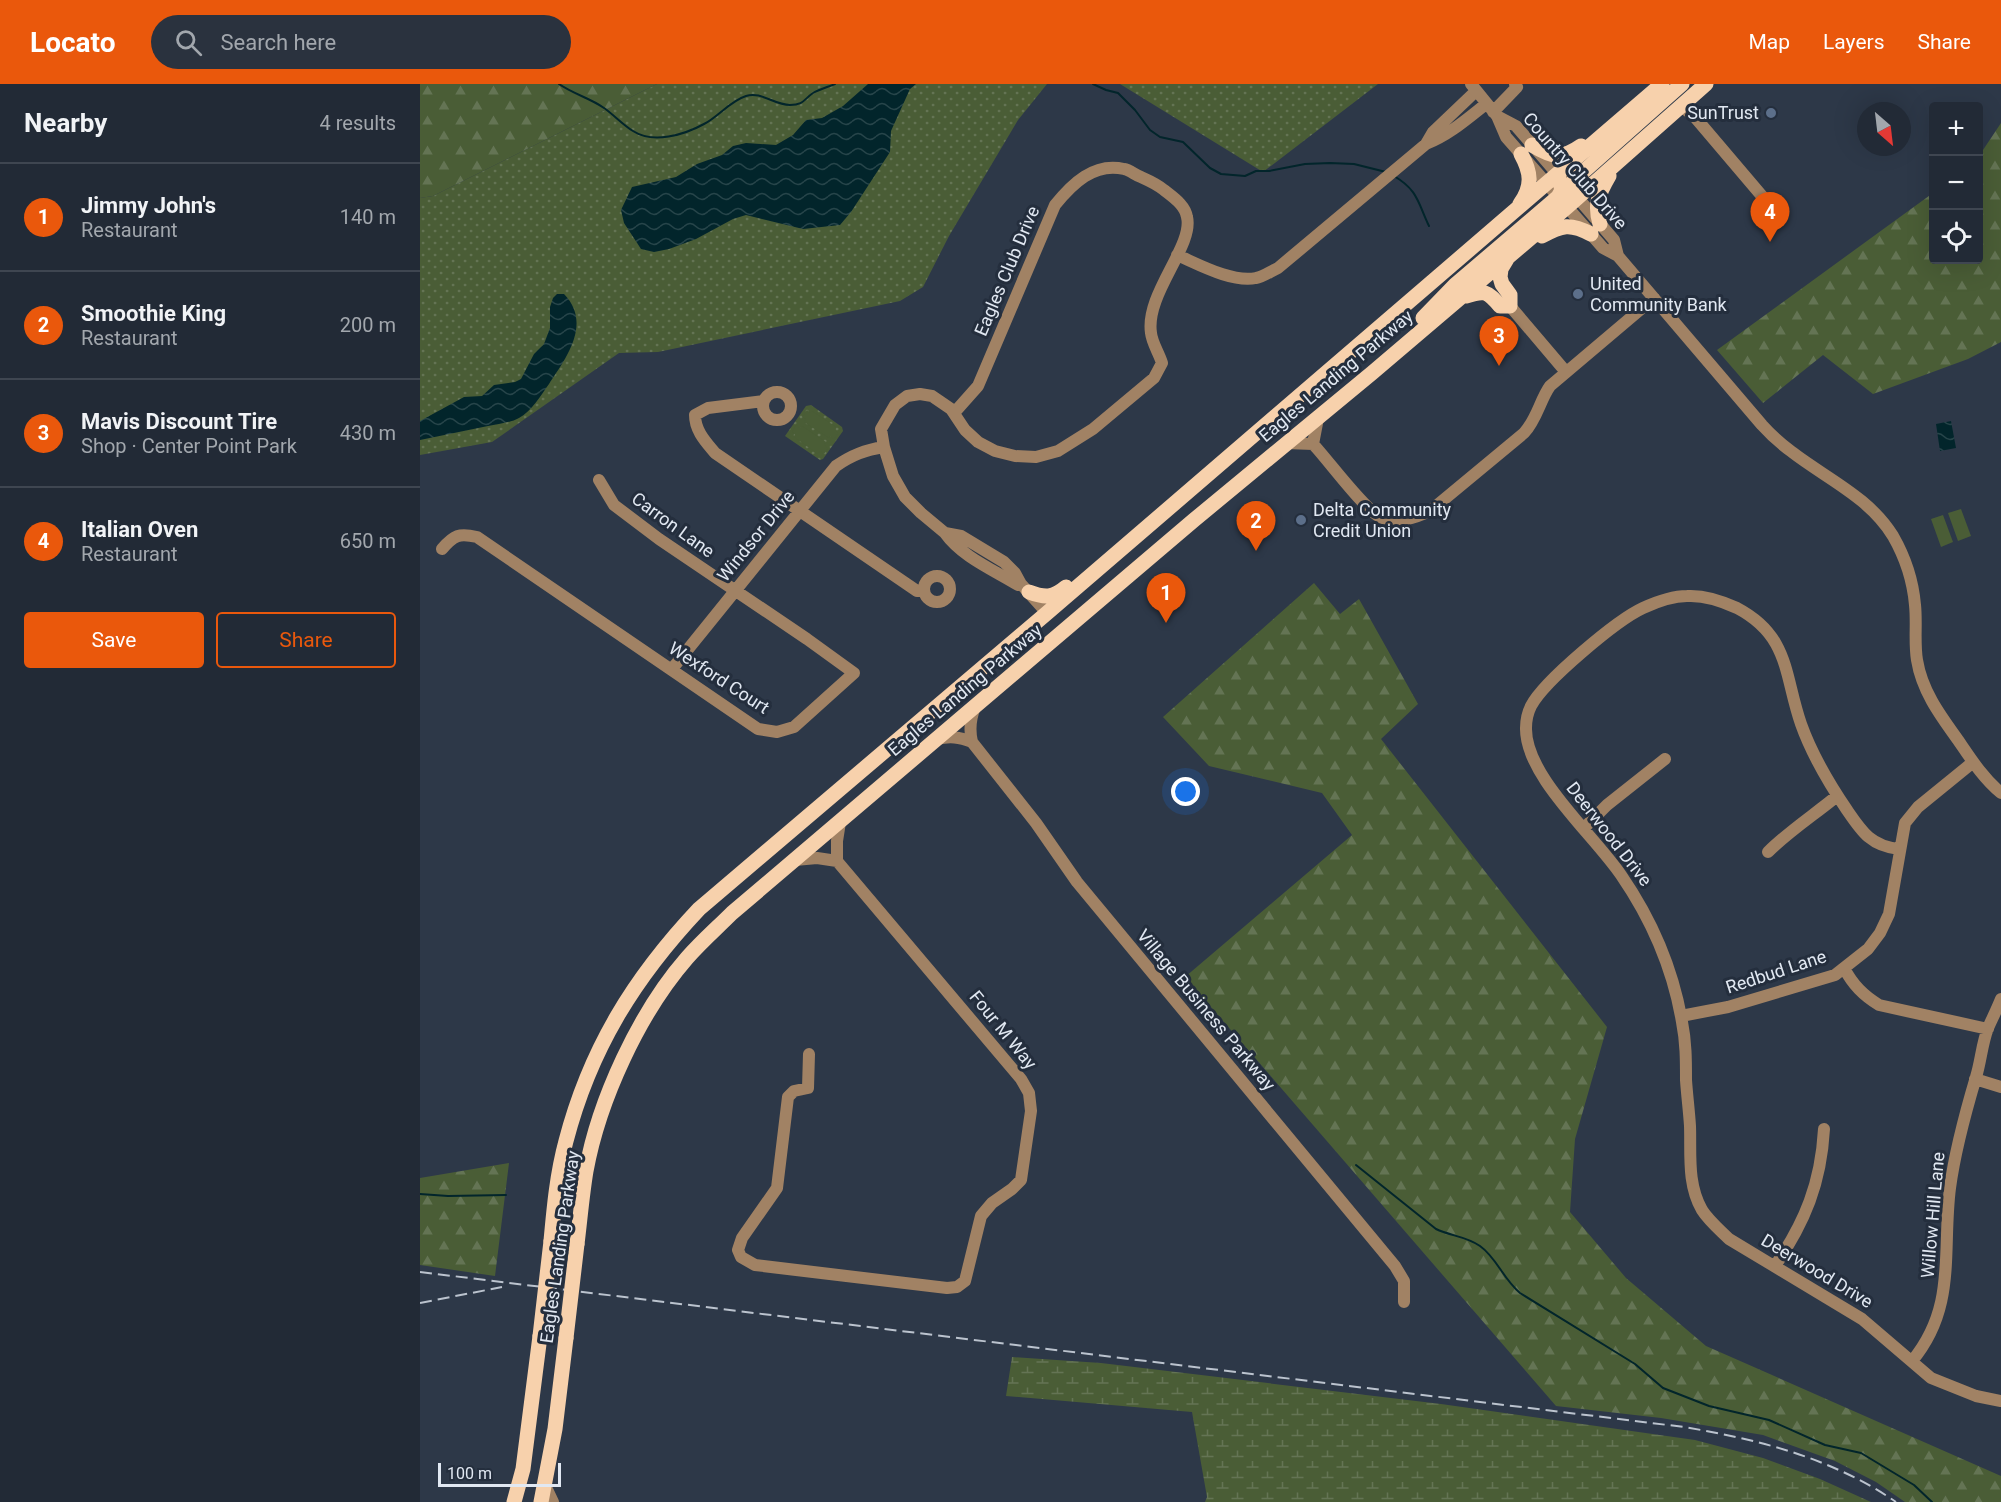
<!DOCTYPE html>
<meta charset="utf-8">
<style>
:root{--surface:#222a36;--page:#2a323e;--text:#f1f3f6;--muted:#a2a7ad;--line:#3f4651;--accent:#ea580c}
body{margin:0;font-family:Roboto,sans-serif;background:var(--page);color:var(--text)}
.controls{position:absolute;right:18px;top:18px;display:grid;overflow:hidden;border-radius:6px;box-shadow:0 6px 24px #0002}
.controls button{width:54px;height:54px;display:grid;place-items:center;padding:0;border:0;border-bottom:2px solid var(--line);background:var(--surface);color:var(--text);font:30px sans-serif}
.compass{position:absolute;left:1437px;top:18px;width:54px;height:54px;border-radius:50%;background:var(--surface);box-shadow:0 6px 24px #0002;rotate:152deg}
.scale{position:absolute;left:18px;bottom:15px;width:123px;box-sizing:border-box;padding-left:6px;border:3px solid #e1e8f2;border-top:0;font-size:16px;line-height:21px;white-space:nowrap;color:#e1e8f2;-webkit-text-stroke:4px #242e3d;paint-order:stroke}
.you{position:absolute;left:766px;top:708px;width:21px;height:21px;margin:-15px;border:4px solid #fff;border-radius:50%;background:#1a73e8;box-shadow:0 0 0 9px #1a73e833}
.badge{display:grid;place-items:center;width:39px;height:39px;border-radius:50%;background:var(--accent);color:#fff;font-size:20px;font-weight:700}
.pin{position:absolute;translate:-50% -50px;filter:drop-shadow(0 2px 3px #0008)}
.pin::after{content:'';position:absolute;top:32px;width:21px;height:18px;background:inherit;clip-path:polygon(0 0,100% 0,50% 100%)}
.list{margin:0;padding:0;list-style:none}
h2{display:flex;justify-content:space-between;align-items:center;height:78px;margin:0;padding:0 24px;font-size:26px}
h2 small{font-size:20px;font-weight:400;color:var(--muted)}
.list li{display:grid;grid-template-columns:39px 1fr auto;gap:18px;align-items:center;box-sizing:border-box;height:108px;padding:0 24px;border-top:2px solid var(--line)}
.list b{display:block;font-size:22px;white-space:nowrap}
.list p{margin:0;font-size:20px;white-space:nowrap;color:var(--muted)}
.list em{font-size:20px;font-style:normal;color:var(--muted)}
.actions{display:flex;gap:12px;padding:18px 24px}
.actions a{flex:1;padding:14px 0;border:2px solid var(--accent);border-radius:6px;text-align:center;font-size:21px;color:var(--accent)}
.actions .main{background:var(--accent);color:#fff}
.icon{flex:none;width:33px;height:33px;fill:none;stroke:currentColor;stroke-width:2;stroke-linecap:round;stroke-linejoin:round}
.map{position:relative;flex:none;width:1581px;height:1418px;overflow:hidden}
header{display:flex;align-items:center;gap:36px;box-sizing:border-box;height:84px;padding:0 30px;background:var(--accent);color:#fff}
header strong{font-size:28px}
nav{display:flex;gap:33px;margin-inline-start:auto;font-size:21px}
.search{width:420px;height:54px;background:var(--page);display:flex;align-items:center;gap:15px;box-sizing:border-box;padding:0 21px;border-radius:33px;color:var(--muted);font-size:22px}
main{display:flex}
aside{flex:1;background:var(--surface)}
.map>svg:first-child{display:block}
</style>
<header>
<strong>Locato</strong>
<div class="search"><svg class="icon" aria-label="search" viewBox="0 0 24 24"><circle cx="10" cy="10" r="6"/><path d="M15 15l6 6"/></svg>Search here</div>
<nav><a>Map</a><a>Layers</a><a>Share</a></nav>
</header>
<main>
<aside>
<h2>Nearby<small>4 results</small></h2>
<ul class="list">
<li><span class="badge">1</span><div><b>Jimmy John's</b><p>Restaurant</p></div><em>140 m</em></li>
<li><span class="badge">2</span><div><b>Smoothie King</b><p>Restaurant</p></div><em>200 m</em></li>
<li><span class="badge">3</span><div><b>Mavis Discount Tire</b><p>Shop · Center Point Park</p></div><em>430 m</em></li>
<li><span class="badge">4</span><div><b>Italian Oven</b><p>Restaurant</p></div><em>650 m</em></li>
</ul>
<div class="actions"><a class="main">Save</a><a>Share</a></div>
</aside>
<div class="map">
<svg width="1581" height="1418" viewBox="0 0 1581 1418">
<defs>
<pattern id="green-dots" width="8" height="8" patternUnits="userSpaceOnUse" patternTransform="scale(1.5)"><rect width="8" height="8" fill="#4a5d36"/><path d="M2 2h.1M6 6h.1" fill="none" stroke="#647454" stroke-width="1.8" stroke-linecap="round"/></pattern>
<pattern id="forest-firs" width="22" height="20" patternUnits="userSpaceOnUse" patternTransform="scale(1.5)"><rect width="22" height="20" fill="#4a5d36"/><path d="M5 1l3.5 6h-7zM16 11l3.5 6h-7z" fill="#647454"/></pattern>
<pattern id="wetland-marsh" width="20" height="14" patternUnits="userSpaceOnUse" patternTransform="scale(1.5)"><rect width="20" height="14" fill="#4a5d36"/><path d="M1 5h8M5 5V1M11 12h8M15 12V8" fill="none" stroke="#647454"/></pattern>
<pattern id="water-waves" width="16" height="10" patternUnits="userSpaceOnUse" patternTransform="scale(1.5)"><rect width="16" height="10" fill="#02252b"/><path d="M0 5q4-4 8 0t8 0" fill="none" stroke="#27454a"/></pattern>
</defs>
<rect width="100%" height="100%" fill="#2d3848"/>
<path fill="url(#green-dots)" d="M237,0h390l-29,36 -69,116 -26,51 -23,14 -242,51 -39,1 -127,89 -72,13v-257l13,-2z
M700,0h258l-115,88z
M391,321l31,22 1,4 -20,28 -3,1 -35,-24 21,-30z"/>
<path fill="url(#forest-firs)" d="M0,0h237l-224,112 -13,2z
M1581,39v219l-33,17 -95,35 -50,-39 -60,48 -46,-53 216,-157 1,67h44l1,-104z
M894,499l26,31 19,-15 59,105 -37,35 226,288 -32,112 -5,73 56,66 80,68 295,130v26h-96l-29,-20 -41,-21 -72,-26 -102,-17 -105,-12 -371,-429 167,-142 -30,-42 -113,-27 -46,-49z
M89,1079l-14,113 -75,-11v-87z"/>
<path fill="url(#wetland-marsh)" d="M592,1273l89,6 340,41 254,36 68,18 57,21 51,23h-666l2,-5 -15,-85 -186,-16z"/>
<path fill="#4a5d36" d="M387,326l3,3 2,-2 24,16 -1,3 3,3 -4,6 -4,-3 -1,2 -25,-16 2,-3 -4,-2z
M376,341l4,3 2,-2 24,16 -2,3 4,3 -4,6 -4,-3 -2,3 -24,-17 1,-3 -3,-2z
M1541,425l10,27 -13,5 -10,-28z
M1523,431l10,27 -12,5 -10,-28z"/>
<path fill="url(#water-waves)" d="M448,0h48l-6,5 -19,42 -1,21 -39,60 -11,13 -37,4 -57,-14 -13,4 -37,20 -27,10 -15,3 -13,-3 -17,-26 -3,-13 11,-23 44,-10 21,-13 25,-9 11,-9 13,-3 30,2 17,-10 13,-15 16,-2 21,-12z
M137,210h7c28,29 3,63 -15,90 -8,11 -17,27 -30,34 -9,5 -21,6 -31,8 -23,5 -45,9 -68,14v-19l44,-24 18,-1 12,-11 21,-3 6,-3 13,-25 10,-10 6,-16v-21l3,-9z
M1531,337l5,27 -16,3 -4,-27z"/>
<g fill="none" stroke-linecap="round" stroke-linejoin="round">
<path stroke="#02252b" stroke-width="2" d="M139,0c14,10 31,14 45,24 10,7 19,17 29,23 20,13 51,4 71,-7 14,-7 26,-23 42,-28 15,-5 28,9 44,9 14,0 14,-6 23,-12 7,-4 15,-6 22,-9
M673,0l13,6 12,3 17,17 15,20 10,7 23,5 27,26 11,6 24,2 11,-5h13l36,-7 25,-1 24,1 32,8
M974,92c24,14 24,27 35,50
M936,1081l80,64c14,7 30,7 44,17 17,12 23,33 40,47l115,71 28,24 46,18 60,14 56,25 36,8 53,32 18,17
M0,1110l28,2 58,-1"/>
<path stroke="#a18264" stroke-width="12" d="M1051,0l26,32 9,21 97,111 15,8 144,169c9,10 19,19 30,27 35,27 77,45 101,84 12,21 20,45 22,69 2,18 -1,37 2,55 5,31 23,55 41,80 13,19 25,38 43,53
M1261,22l13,10 79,93
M1073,28l24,-25 -2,-3
M1077,32l19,10 98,114 4,16
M1006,60l7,-12 43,-41
M757,171c21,9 55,28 79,23 7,-1 15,-7 22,-10l148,-124c23,-9 41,-25 60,-40
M1090,222l56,66
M343 322a14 14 0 1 1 28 0a14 14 0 1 1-28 0Z
M344,317l-56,7 -13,7c0,16 11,27 20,38l202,138h7
M866,359l27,1c15,16 51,65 67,73 16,7 36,1 50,-6l94,-78c13,-14 16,-33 26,-47l104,-88
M893,360l5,-26
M525,449l-24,-20 -16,-16 -12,-21 -9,-29 -3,-18 14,-24 12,-9 13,-2 12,2 19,13 14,21 13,12 17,9 20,5 21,1 22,-6 35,-22 61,-51 8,-15c-3,-10 -10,-20 -11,-30 -6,-39 43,-87 36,-116 -2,-12 -13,-19 -23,-27 -7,-6 -14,-9 -23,-13 -6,-2 -11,-7 -17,-8 -30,-7 -52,15 -69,36l-77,181 -24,27
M22,465c12,-14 17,-16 35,-12l281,192 19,3 17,-5 60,-54 -47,-34 -148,-100 -45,-34 -15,-25
M504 505a13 13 0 1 1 26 0a13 13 0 1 1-26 0Z
M601,500l-3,1c-24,-15 -56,-28 -73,-52l16,3 43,26 11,11 6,11 26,29
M252,585l164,-203c16,-11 29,-16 48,-19
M555,623c-5,12 -6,22 -3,35l64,81 41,59 318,384 9,15v21
M517,655c13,-3 22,-2 35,3
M1164,744l23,-23 58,-46
M1479,765c-28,-3 -37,-17 -52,-39 -19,-28 -35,-55 -46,-86 -17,-49 -11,-88 -64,-116 -15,-7 -33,-13 -50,-12 -14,0 -31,6 -44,12 -26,12 -99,73 -112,98 -3,6 -5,15 -5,22 -1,48 68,107 95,147 31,45 52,94 61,147 4,20 4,38 4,58 1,15 3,30 4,46 1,28 -3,58 12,84 7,11 18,20 27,29l133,80 69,59 45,18 25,5
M1348,768c21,-21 46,-37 69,-56
M375,776l22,-2 20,3 184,218 8,14 2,18 -10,69 -9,9 -20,14 -11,13 -16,65 -8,6 -10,1 -192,-23 -14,-8 -3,-7 4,-12 35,-50 11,-91 6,-6 14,-3 1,-34
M417,777v-20l3,-19
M1424,884c9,17 19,27 35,37l109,24
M1261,932l47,-9 107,-32 33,-26 12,-16 9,-19 16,-91 13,-16 54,-44
M1555,995l26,8
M1355,1182c30,-44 46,-83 49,-137
M1492,1277c45,-54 30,-110 38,-173 5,-38 15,-74 26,-111 5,-16 6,-34 12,-49 4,-9 9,-19 13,-29
M125,1401l8,17"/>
<path stroke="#f7d1ac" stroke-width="15" d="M1112,61c20,12 29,15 49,1
M1100,120c13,-18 11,-32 1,-50
M1148,120l2,-15 4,-9 108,-96
M1180,140c-6,-20 -1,-31 9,-48
M1122,152c20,-11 28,-13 49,-2
M1046,212c19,-6 21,-5 34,10h10v-11l-8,-11 -2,-7 1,-8 6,-10
M1003,234l32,-33 103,-88 4,-7 -4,-15
M609,508c16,6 24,6 37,-5
M131,1157c3,-33 6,-67 15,-100 24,-92 68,-163 133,-232l348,-296 615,-529
M157,1160c3,-24 5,-49 9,-73 13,-71 53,-158 101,-213 14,-16 30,-30 45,-45l462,-393 178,-147 195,-166 139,-123
M94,1418l9,-33 17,-133
M121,1418l14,-73 11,-91"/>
<path stroke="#bbc3ce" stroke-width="2" stroke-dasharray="12 6" stroke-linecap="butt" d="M0,1188l1264,155c76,13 148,31 212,75
M0,1219l82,-16"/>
<path stroke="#f7d1ac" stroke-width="15" d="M120,1252l11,-95
M146,1254l11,-94"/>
</g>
<g fill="#5c6f8a" stroke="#242e3d" stroke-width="2">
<circle cx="1351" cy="29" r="6"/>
<circle cx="1158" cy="210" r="6"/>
<circle cx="881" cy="436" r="6"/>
</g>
<g text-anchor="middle" stroke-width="6" stroke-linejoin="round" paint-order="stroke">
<g font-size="18" fill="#e1e8f2" stroke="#242e3d" text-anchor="start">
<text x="1339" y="35" text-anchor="end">SunTrust</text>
<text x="1170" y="206">United<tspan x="1170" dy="21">Community Bank</tspan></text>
<text x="893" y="432">Delta Community<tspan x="893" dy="21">Credit Union</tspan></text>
</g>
<g font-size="18" fill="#e1e8f2" stroke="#242e3d">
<text transform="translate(1155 87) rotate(49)" y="6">Country Club Drive</text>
<text transform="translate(587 187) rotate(-67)" y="6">Eagles Club Drive</text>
<text transform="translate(916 292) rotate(-40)" y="6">Eagles Landing Parkway</text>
<text transform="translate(253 441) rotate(36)" y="6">Carron Lane</text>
<text transform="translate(336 452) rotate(-51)" y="6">Windsor Drive</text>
<text transform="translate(299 594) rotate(33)" y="6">Wexford Court</text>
<text transform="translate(545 606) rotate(-40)" y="6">Eagles Landing Parkway</text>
<text transform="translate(1189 750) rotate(52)" y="6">Deerwood Drive</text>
<text transform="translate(1356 888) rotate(-18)" y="6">Redbud Lane</text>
<text transform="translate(786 926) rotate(50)" y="6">Village Business Parkway</text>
<text transform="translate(583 946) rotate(51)" y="6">Four M Way</text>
<text transform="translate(1513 1131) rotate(-85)" y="6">Willow Hill Lane</text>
<text transform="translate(140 1163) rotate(-82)" y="6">Eagles Landing Parkway</text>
<text transform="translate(1397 1187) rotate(31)" y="6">Deerwood Drive</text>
</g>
</g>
</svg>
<div class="controls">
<button>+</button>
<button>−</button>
<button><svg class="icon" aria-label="locate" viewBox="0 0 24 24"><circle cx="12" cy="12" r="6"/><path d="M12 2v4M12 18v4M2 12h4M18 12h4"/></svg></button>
</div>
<svg class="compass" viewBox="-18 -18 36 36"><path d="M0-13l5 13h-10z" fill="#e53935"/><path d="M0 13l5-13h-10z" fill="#a2a7ad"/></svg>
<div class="scale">100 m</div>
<div class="you"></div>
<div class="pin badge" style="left:746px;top:539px">1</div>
<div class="pin badge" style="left:836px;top:467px">2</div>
<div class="pin badge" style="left:1079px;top:282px">3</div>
<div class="pin badge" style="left:1350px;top:158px">4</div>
</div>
</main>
